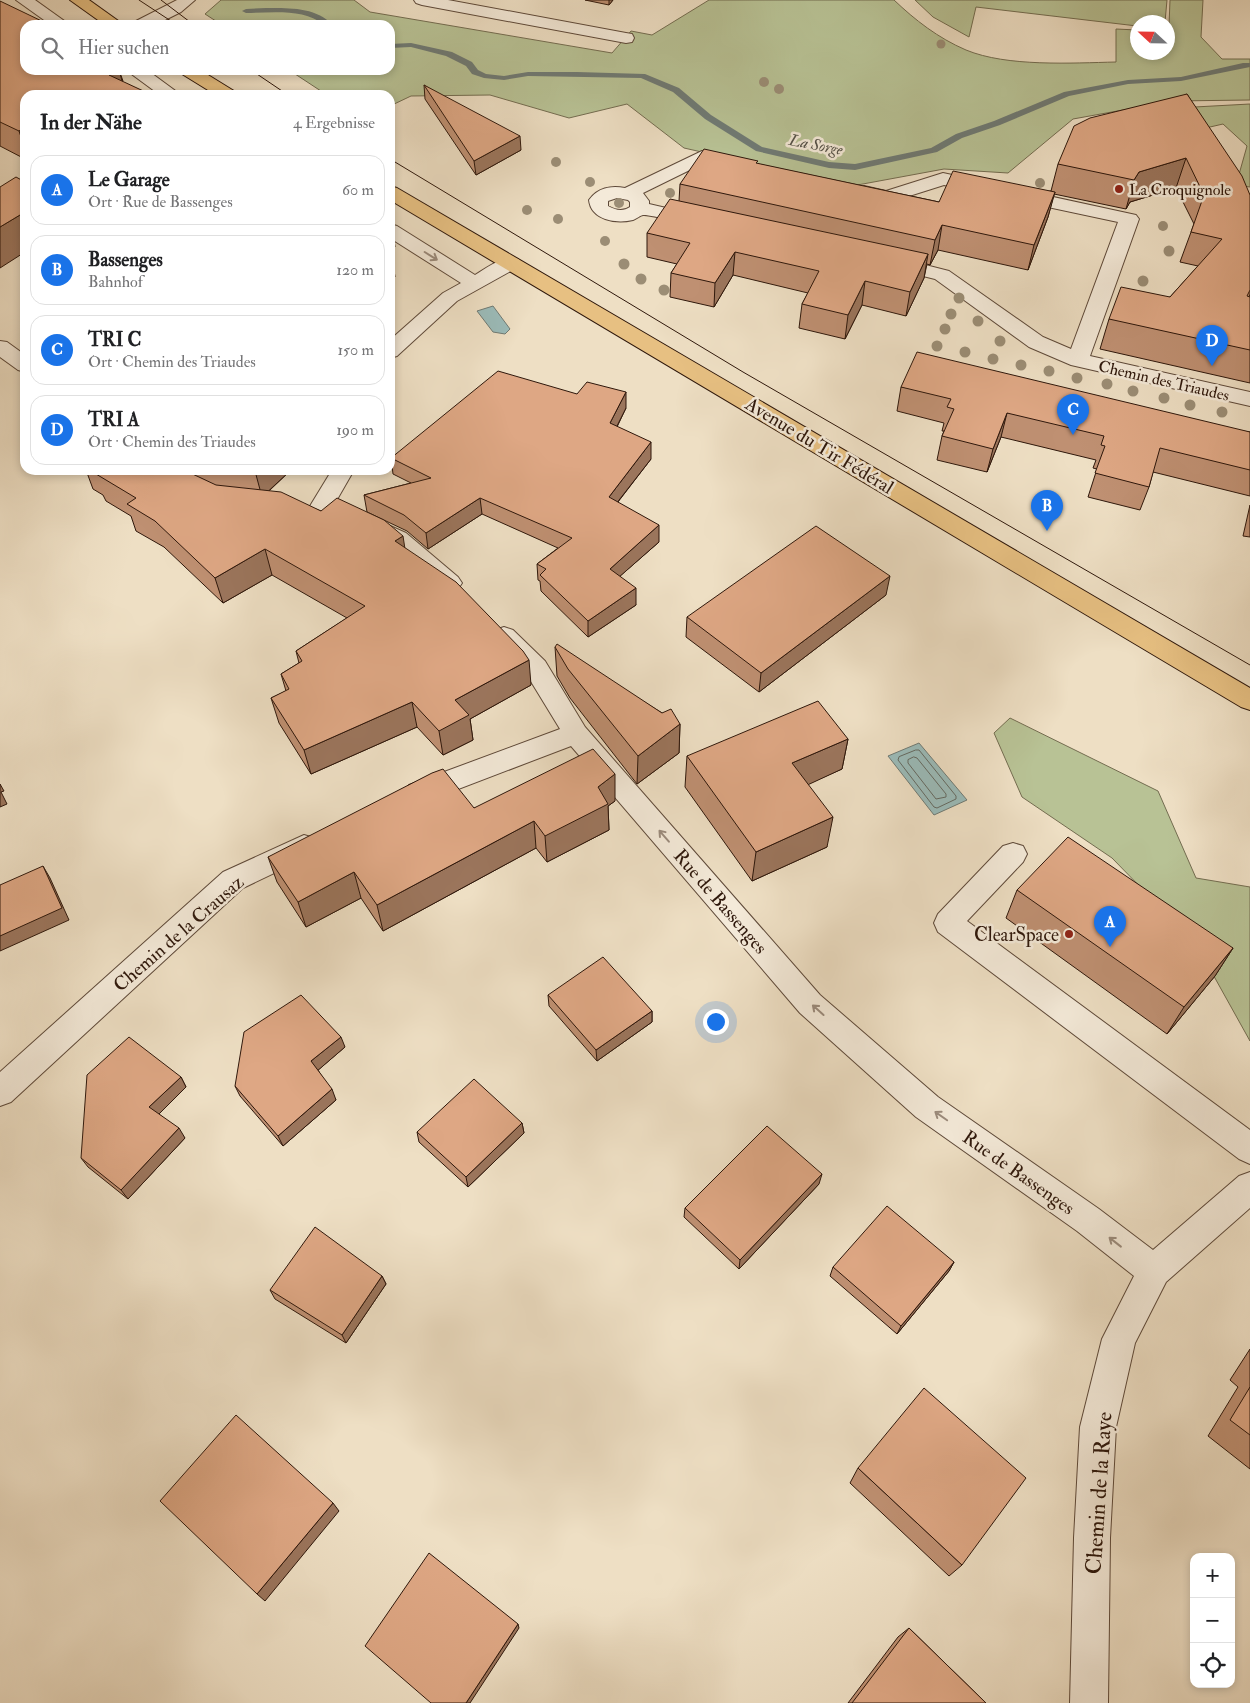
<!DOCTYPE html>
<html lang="de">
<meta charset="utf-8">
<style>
:root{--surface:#fff;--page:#f2f2f2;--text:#202124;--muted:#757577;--line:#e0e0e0;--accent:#1a73e8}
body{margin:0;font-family:"IM FELL Double Pica",serif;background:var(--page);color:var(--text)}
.controls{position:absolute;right:15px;bottom:15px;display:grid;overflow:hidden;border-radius:10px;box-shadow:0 2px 8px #0003}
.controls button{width:45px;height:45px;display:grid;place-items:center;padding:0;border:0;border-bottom:1px solid var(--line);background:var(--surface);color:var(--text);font:25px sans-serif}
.compass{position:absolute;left:1130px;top:15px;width:45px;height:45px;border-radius:50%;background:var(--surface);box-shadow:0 2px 8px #0003;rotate:292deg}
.you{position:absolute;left:715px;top:1021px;width:18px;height:18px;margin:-12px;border:4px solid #fff;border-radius:50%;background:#1a73e8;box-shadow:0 0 0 8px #1a73e833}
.badge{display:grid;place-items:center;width:32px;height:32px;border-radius:50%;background:var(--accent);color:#fff;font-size:16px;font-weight:700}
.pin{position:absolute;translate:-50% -41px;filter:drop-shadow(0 1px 2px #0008)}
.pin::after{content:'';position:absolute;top:26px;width:18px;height:15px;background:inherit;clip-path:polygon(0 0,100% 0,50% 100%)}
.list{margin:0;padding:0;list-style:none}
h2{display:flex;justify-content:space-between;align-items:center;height:65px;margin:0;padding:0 20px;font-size:21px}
h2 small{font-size:16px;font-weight:400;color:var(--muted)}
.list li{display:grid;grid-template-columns:32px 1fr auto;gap:15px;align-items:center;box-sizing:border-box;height:70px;margin:0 10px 10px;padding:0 10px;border:1px solid var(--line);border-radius:15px}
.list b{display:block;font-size:19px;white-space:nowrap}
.list p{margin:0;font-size:16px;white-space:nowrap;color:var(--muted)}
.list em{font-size:16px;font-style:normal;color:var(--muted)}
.icon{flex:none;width:28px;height:28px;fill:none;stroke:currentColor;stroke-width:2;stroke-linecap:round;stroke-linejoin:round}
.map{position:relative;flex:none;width:1250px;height:1703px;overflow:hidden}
.search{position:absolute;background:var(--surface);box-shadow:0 2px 8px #0003;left:20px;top:20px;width:375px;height:55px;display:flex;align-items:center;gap:12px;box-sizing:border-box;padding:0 18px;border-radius:15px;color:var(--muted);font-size:19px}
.panel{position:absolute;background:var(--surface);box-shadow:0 2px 8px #0003;left:20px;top:90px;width:375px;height:385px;border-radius:15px}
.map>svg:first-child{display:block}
</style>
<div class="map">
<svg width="1250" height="1703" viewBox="0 0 1250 1703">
<rect width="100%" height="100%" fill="#eedfc4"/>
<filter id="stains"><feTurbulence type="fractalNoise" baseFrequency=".004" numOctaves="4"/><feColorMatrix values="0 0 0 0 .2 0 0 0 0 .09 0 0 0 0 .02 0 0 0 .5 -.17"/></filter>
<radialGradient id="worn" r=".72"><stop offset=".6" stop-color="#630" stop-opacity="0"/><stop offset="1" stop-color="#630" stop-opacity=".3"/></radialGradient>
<path fill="#b8c295" stroke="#736c50" d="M221,0h133l16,12 242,41 19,-22 21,4 57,-35h185c21,20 44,38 72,50 41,17 106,13 150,12v-33l21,1 1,22h30l2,-52h33l-2,37 21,22h28v41l-77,1 -100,18 -65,54 -64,-4 -92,17 -168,-38 -57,-44 -58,14 -79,-23 -79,1 -21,10v-11h-63l-38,-25h101v-45h-168l-17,-11z
M915,0h252l-2,22h-27l-1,4 -161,-19 -7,30 -36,-20z
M1250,104v83l-14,-2 11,-39 -24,-22 -26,6 -21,-22z
M1010,718l148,73 38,87 54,9v154l-54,-97 -84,-86 -90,-61 -28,-64z"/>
<path fill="#9bbcba" stroke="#6f7a74" d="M493,306l17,23 -5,5 -12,-2 -16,-21z
M919,743l48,57 -33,15 -46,-59z"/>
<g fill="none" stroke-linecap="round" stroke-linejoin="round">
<path stroke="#646a62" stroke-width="1" d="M916,750h3l37,46v3l-19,9 -3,-1 -36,-47 1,-3z
M914,757l3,1 29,36v3l-10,2 -28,-36v-3z"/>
<path fill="#6f7a74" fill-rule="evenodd" d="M266,8c23,0 50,-1 67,17h-9c-20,-17 -53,-12 -78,-12l-4,-2 4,-2z
M411,43l41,9 20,10 6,8 8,4 18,2 24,-4h49l68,2 34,14 32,27 51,32 67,15 26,2 76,-16 25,-14 38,-13 70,-29 64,-12 53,-3 62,-14h7v4l-69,14 -53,3 -59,12 -69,29 -38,13 -25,14 -82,18 -26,-2 -73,-17 -51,-32 -32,-27 -32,-14 -113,-2 -24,4 -20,-2 -12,-4 -6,-8 -20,-10 -35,-9 -21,1v-4z"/>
<g stroke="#5e4939" stroke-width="2">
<path id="minor" d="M16,0h19l35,25h-19z
M177,0h18l-14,12 -26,13h-21l2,-4z
M414,0h34l178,33 6,1 2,4 -2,4 -6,1 -204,-38 -6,-2z
M126,70h21l34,25h-21z
M702,151l36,9 2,4 -2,4 -7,2 -27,-7 -61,30 6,8v3l56,13 3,4 -3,4 -7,2c-8,-2 -49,-13 -55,-12 -2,0 -7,4 -10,5 -17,4 -42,0 -44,-20 8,-12 22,-15 36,-12zM617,198l11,2 2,2v5c-7,5 -15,3 -22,-1v-5z
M943,173l193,42 3,4 -49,137 160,36v14l-179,-41 -42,-18 -94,-68 -52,-13 -3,-4 3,-4 7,-2 59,15 94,66 28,12 47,-127 -174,-37 -57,18 -30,-7 -2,-4 2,-4 7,-2 22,5z
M390,224l7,2 78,49c13,-8 28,-20 43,-16l3,4 -3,4 -61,34 -60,55 -7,2v-18l53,-47 18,-10 -71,-45z
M0,341l7,1 18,13v17l-7,-2 -18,-13z
M332,470h22l-27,47 -8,2 -8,-2 -4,-6z
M372,518l34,15 52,44 4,6 -4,6 -8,3 -8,-3 -52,-44 -26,-13 -4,-6 4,-6z
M504,627l9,3 32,31 40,66 235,268 118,102 161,112 54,41 86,-74 11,-4v36l-84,74 -31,61 -19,84 -6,111 -2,165h-38l4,-165 6,-111 22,-88 32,-63 -57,-45 -161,-114 -116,-104 -229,-267 -144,55 -9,3 -9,-3 -4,-8 4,-8 151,-56 -33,-54 -32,-33 -3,-6 3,-6z
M304,835l10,3 4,8 -4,8 -71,34 -232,214 -11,4v-34l223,-200z
M1013,843l10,3 4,8 -4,8 -56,59 283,209v34l-11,-5 -301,-227 -4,-9 4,-9 65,-68z"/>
</g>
<g stroke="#2e170b" stroke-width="2">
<path id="major" d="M70,0h19l35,25h-19z
M179,70h21l34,21 3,4h-21l-34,-21z
M390,186l7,2 853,500v22l-9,-3 -851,-507z"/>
</g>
<use href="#minor" fill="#f4ead9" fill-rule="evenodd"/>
<use href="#major" fill="#e7c082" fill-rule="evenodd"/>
<path stroke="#2e170b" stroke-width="1" d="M139,0l38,25
M161,0l33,25
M251,70l37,25
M390,159l353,213 507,293"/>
</g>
<g fill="#9b8d75">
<circle cx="941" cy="44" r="4.5"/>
<circle cx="764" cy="82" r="5"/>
<circle cx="779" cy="89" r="5"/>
<circle cx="556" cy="162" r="5"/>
<circle cx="590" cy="182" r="5"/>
<circle cx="1040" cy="183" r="5"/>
<circle cx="670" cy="193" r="5"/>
<circle cx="619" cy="203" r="5"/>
<circle cx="527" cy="210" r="5"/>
<circle cx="558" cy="219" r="5"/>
<circle cx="1163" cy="226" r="5"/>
<circle cx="605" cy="241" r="5"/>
<circle cx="1169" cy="251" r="5.5"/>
<circle cx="624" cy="264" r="5.5"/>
<circle cx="641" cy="279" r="5.5"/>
<circle cx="1143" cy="281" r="5.5"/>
<circle cx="664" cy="290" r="5.5"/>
<circle cx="959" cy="298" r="5.5"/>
<circle cx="951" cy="314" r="5.5"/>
<circle cx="978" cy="321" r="5.5"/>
<circle cx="945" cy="329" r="5.5"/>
<circle cx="1000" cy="341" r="5.5"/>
<circle cx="937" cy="346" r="5.5"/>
<circle cx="965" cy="352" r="5.5"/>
<circle cx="993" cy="359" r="5.5"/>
<circle cx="1021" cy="365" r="5.5"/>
<circle cx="1049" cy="371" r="5.5"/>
<circle cx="1077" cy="378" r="5.5"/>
<circle cx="1107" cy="384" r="5.5"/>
<circle cx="1133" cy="391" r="5.5"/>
<circle cx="1164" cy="398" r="5.5"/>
<circle cx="1190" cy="405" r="5.5"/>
<circle cx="1222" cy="412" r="5.5"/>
</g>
<path fill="#bf9072" stroke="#2e170b" d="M585,0h28l-4,5z
M0,1l25,69h94l4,11 -98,14v64l-25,-13z
M424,85l97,65 -45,25 -51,-76z
M1187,94l63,101v99l-1,3h1v86l-150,-34 9,-30 61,-22 28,-31 -18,-4 14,-38 -18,-36 -46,14 -4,7 -72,-15 -6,23 -20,53 -90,-20 -8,15 -3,-1 -3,14 -18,38 -44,-11 -17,34 -46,-11 3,-24 6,-11 -75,-18 -19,32 -44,-10 1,-24 6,-9 -30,-7v-24l32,-32 1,-17 78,-20 181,38 112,-11 7,-27z
M901,387l349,45v64l-97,-24 -4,15 -9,23 -52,-13 9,-28 -4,-1 3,-8 -95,-23 -14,35 -50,-12 5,-24 2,-5h-2l2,-8 -47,-12z
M626,408l-9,19 34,32 -33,43 41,40 -39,34 16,29 -48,32 -47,-46 -1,-10 -2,-1 -1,-16 21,-16 -76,-34 -54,35 -21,-18 -40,-19 -3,-17 47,-12 -18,-9 -2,-16z
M86,470h205l-22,21 52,20 84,37 126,137 -61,34 3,21 -30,15 -26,-28 -106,47 -32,-51 -8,-25 15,-7 -5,-17 18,-11 -3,-12 51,-33 -75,-43 -49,28 -59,-56 -28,-16 -5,-15 -25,-15 -3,-6 -10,-6z
M1250,505v32l-7,-1z
M886,595l-127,97 -73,-55 1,-20z
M555,647l125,77 -1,29 -42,31 -67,-86 -13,-22z
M848,739l-6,30 -34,15 19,63 -75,34 -67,-94 2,-31z
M615,801l-7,5 1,24 -62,32 -11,-14 -153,83 -22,-33 -55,29 -29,-45 -9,-25 206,-49z
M1017,890l216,58 -18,28 -48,58 -161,-116z
M548,995l104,16v11l-55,39 -48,-55z
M345,1047l-27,23 18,30 -53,46 -43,-50 -5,-10z
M181,1077l5,10 -27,27 26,24 -57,61 -40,-32 -7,-9z
M522,1123l2,10 -56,54 -49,-45 -2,-10z
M819,1184l-80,85 -55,-52 1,-9z
M954,1262l-5,9 -52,63 -67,-58 3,-9z
M382,1276l4,8 -40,59 -71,-44 -5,-9z
M1250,1349v120l-42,-33 30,-49 -8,-7z
M858,1468l104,97 -13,11 -99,-93z
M909,1628l77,75h-138l50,-66z"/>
<path fill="#9b755c" stroke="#2e170b" d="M609,0h4l-4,5z
M118,70h1l7,25 -17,-20z
M25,127v22l-6,-18z
M520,136l1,14 -45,25 -2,-14z
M1186,158l-10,30 -46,14 -4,7 8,-29 5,-8z
M1055,192l-7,25 -20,53 6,-25z
M25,212v40l-25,16v-41z
M942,225l-4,25 -8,15 5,-25z
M394,240l1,7 -5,4v-8z
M735,252l-2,23 -19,32 1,-24z
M928,254l-4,24 -18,38 4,-24z
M394,270l1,7 -5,3v-7z
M865,281l-3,24 -17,34 3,-24z
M626,392v16l-16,32v-17z
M1007,413l-6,24 -14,35 6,-23z
M651,442v17l-42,54v-16z
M256,470h35l-29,27 -7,-26z
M480,498l2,16 -54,35 -2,-16z
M659,525v17l-49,43v-16z
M403,536l4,26 -12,-21z
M265,549l7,26 -49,28 -8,-25z
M890,576l-4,19 -127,97 2,-19z
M636,588v17l-48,32v-16z
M529,660l2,25 -61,34 3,21 -30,15 -4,-24 16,-31z
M412,702l5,25 -106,47 -7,-24z
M680,724l-1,29 -42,31 1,-28z
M848,739l-6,30 -54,25 4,-31z
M615,774v27l-7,5 1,24 -62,32 -2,-26 53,-49z
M0,784l4,7 -3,1 6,12 -7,3z
M833,817l-6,30 -75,34 4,-29z
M534,821l2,27 -153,83 -6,-26z
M43,866l7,12 19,42 -69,31v-15z
M354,872l7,26 -55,29 -8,-25z
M1233,948l-18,28 -48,58 17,-27z
M652,1011v11l-55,39 -1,-11z
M341,1037l4,10 -29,25 -5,-11z
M181,1077l5,10 -30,30 -7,-10z
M332,1089l4,11 -53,46 -5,-10z
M522,1123l2,10 -56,54 -2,-10z
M179,1128l6,10 -57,61 -7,-9z
M822,1174l-3,10 -80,85 1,-9z
M954,1262l-5,9 -52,63 4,-8z
M382,1276l4,8 -40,59 -4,-8z
M333,1503l6,8 -74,90 -8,-7z
M518,1624l1,4 -49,75h-4z"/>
<path fill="#dea784" stroke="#2e170b" d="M0,1l50,24h-25v45h93l-9,5 43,20h-127v32l-6,4 -19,-9z
M424,85l96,51 -46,25z
M1187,94l55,82 8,19v95l-3,6 3,1v53l-141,-31 12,-32 49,10 52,-58 -31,-7 13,-37 -18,-37 -47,14 -5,8 -76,-16 16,-38 16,-8z
M704,149l54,12 -2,2 183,39 14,-31 102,21 -21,53 -92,-20 -7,15 -255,-56z
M16,177l9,5v30l-25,15v-40z
M670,199l258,55 -18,38 -45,-11 -17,34 -46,-11 17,-33 -84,-19 -20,31 -44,-10 19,-30 -43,-10z
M390,238l4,2 -4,3z
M390,266l4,4 -4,3z
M917,352l333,80v38l-90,-22 -11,39 -54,-14 10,-27 -4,-1 3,-9 -97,-23 -14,36 -51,-13 12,-27 -7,-2 4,-8 -50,-12z
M498,371l79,23 10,-12 39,10 -16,31 41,19 -42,55 50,28 -49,44 26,19 -48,33 -48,-46 6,-6 -9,-5 35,-26 -92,-40 -54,35 -22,-18 -40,-20 67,-17 -40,-20z
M96,470h88l32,15 65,7 40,19 16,-13 47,22 19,16 -8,5 61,41 67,69 6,9 -74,40 14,15 -30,16 -27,-29 -108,48 -33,-52 18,-9 -8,-15 21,-13 -6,-10 69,-45 -100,-57 -50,29 -60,-57 -28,-17 9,-6 -40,-24 3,-2z
M816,526l74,50 -129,97 -74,-56z
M557,644l105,69 9,-4 9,15 -42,32 -70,-87 -13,-22z
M818,701l30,38 -56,24 41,54 -77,35 -69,-96z
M593,749l22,25 -17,13 10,17 -63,32 -11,-15 -157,84 -23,-33 -56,30 -30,-45 164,-84 11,-4 31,39z
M1068,837l165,111 -49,59 -167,-117z
M43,866l19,42 -62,28v-51z
M603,957l49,54 -56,39 -48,-55z
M301,995l40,42 -30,24 21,28 -54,47 -43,-50 9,-54z
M129,1037l52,40 -32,30 30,21 -58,62 -40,-32 6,-83z
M474,1079l48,44 -56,54 -49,-45z
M767,1126l55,48 -82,86 -55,-52z
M887,1206l67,56 -53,64 -68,-59z
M315,1227l67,49 -40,59 -72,-45z
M1250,1387v48l-20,-15z
M924,1388l102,90 -64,87 -104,-97z
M236,1415l97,88 -76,91 -97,-93z
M429,1553l89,71 -52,79h-35l-66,-57z
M909,1628l77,75h-134z"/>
<defs><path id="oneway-shaft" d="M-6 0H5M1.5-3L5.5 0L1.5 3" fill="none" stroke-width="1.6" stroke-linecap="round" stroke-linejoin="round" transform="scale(1.25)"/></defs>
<g stroke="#9b8b7c">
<use href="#oneway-shaft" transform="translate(431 256) rotate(32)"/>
<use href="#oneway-shaft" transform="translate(664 836) rotate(-131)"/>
<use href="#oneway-shaft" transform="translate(818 1010) rotate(-138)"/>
<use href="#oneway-shaft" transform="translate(941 1116) rotate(-145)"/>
<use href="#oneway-shaft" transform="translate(1115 1242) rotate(-142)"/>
</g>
<g fill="#8f2418" stroke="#f4ead9" stroke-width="2">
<circle cx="1119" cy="189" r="5"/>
<circle cx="1069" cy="934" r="5"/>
</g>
<g text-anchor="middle" stroke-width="5" stroke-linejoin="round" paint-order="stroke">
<g font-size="16" font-style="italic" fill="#545148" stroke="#f4ead9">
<text transform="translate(816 144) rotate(11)" y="6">La Sorge</text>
</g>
<g font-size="16" fill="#2e170b" stroke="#f4ead9" text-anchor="start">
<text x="1129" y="195">La Croquignole</text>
</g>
<g font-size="16" fill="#2e170b" stroke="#f4ead9">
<text transform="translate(1164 380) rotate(13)" y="6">Chemin des Triaudes</text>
</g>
<g font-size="19" fill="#2e170b" stroke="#f4ead9">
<text transform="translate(820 445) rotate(31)" y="7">Avenue du Tir Fédéral</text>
<text transform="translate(721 901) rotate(49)" y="7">Rue de Bassenges</text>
<text transform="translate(178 933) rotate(-41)" y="7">Chemin de la Crausaz</text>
<text transform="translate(1019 1172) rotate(35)" y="7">Rue de Bassenges</text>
</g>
<g font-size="19" fill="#2e170b" stroke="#f4ead9" text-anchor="end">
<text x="1059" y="941">ClearSpace</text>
</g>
<g font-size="22" fill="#2e170b" stroke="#f4ead9">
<text transform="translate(1098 1493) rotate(-86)" y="8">Chemin de la Raye</text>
</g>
</g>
<rect width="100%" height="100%" filter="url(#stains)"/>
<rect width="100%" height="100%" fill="url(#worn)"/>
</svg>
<div class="controls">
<button>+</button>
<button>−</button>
<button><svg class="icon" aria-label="locate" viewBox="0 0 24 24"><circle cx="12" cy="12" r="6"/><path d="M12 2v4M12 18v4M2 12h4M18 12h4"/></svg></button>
</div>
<svg class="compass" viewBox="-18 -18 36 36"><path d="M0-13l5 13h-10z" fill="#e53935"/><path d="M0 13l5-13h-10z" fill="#757577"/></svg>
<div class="you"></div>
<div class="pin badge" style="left:1110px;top:947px">A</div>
<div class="pin badge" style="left:1047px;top:531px">B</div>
<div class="pin badge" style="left:1073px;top:435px">C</div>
<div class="pin badge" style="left:1212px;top:366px">D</div>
<div class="search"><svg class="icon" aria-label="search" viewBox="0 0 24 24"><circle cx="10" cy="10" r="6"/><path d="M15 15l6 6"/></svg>Hier suchen</div>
<section class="panel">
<h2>In der Nähe<small>4 Ergebnisse</small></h2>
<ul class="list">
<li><span class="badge">A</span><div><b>Le Garage</b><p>Ort · Rue de Bassenges</p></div><em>60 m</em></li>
<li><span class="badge">B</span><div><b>Bassenges</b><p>Bahnhof</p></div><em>120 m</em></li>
<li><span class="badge">C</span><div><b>TRI C</b><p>Ort · Chemin des Triaudes</p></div><em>150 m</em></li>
<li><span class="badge">D</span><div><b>TRI A</b><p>Ort · Chemin des Triaudes</p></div><em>190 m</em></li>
</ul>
</section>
</div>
